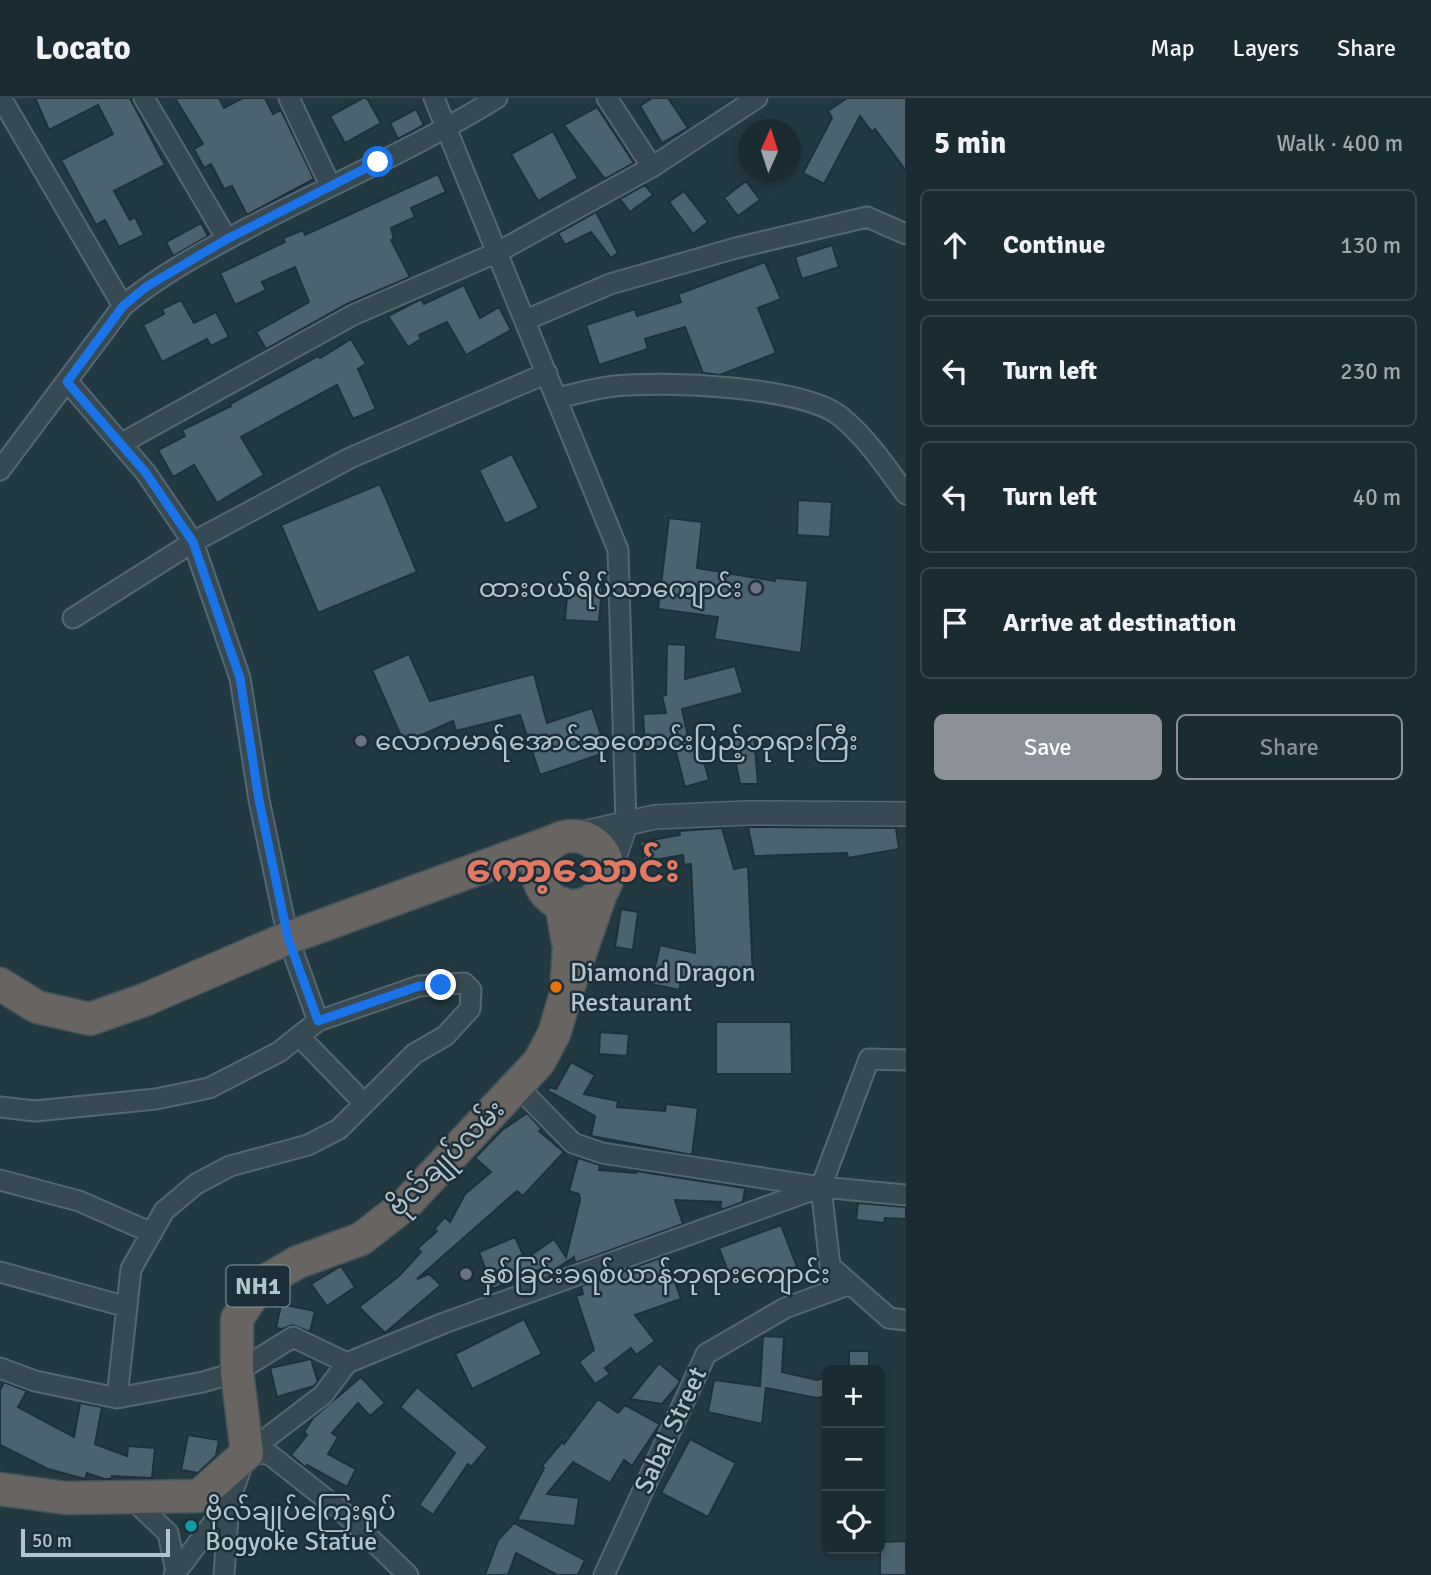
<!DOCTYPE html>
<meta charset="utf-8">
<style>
:root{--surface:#1a2b32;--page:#23333a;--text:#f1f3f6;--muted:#9fa7ac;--line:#38474d;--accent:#8c9099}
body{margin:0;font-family:Signika,"Noto Sans Myanmar",sans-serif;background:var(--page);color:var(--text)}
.controls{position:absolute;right:21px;bottom:21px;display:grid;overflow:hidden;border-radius:10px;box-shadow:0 4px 10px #0003}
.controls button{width:63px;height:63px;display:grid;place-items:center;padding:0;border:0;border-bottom:2px solid var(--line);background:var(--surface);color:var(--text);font:35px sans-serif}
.compass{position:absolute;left:738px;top:21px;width:63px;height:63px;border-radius:50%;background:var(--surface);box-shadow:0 4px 10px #0003;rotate:3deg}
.scale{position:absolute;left:21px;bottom:18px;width:149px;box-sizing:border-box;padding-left:7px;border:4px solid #b4c4cc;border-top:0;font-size:19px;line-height:24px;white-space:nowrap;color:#b4c4cc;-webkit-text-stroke:5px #1c2e37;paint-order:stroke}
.stop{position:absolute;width:21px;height:21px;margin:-16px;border:5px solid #1a73e8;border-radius:50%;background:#fff}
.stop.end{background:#1a73e8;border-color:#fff;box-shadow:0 2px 7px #0008}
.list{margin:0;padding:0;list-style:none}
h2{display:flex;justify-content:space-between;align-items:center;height:91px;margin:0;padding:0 28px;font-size:30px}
h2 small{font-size:23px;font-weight:400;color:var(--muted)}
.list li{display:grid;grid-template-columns:46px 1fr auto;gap:21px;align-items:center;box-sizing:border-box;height:112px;margin:0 14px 14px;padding:0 14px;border:2px solid var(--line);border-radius:10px}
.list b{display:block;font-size:26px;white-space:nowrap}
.list em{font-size:23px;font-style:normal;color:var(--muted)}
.actions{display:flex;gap:14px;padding:21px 28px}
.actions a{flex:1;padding:16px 0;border:2px solid var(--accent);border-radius:10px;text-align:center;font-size:24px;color:var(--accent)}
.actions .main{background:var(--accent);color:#fff}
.icon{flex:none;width:38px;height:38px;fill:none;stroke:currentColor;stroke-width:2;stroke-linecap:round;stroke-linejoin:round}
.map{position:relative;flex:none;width:906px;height:1477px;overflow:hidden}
header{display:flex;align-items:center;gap:42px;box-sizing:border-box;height:98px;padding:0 35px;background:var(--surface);border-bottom:2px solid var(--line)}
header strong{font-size:33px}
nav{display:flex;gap:38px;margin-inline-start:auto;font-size:24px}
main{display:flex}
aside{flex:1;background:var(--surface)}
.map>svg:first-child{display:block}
</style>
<header>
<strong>Locato</strong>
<nav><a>Map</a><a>Layers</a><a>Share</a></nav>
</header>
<main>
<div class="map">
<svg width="906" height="1477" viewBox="0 0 906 1477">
<rect width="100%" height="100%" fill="#233942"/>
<path fill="#4b636e" stroke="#1e3039" stroke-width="2" d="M35,0h95l35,67 -51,26 16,29 5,-3 9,18 -25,12 -14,-27 -9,5 -35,-65 52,-26 -15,-29 -49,25z
M175,0h44l5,10 19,-10h22l8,16 8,-4 33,69 -67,36 -15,-29 -8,3 -13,-25 -7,4 -10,-19 9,-5z
M363,0h4l14,25 -36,20 -15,-27z
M652,0h16l20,30 -26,15 -22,-37z
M847,0h59v73l-31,-42 -3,3 -12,-16 -36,68 -21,-11 29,-55 -4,-7z
M597,9l37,56 -29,16 -41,-54z
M416,11l8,16 -26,14 -8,-16z
M553,33l25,47 -40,23 -27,-47z
M438,76l8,18 -35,16 4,9 -24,11 3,11 -3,1 19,37 -63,27 -81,45 -10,-17 53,-30 -14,-35 -33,15 4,8 -31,15 -15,-32 65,-31 -2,-4 20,-8 2,5z
M746,83l14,19 -22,16 -14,-18z
M645,87l8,10 -23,17 -10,-13z
M684,93l24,31 -15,12 -24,-32z
M596,114l22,41 -7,5 -20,-26 -26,13 -7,-12z
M201,125l7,13 -35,20 -7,-14z
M832,147l7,22 -37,12 -7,-22z
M765,164l16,37 -23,9 18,45 -56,22 -17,-2 -18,-46 -40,12 3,10 -49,16 -13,-40 49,-16 2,7 44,-14 -3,-8z
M464,187l16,33 19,-11 12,23 -45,25 -19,-33 -28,13 2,4 -13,8 -20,-31 33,-17 3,5z
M181,202l13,23 22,-11 13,25 -18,9 -4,-7 -45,23 -19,-37 21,-11 -2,-5z
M351,241l15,25 -8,5 18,40 -23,10 -16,-34 -96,52 23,38 -47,28 -23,-38 -21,12 -15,-27 27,-14 -3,-6 49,-24 -1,-2 88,-48 2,2z
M512,356l27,54 -34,16 -26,-54z
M380,386l37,88 -99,41 -37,-88z
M798,402l34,2 -2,35 -33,-2z
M669,420l33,4 -5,46 78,13v-3l33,3 -7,72 -87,-14 4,-22 -60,-8z
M568,486l34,3 -3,35 -34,-2z
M667,546l19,1 -1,34 50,-13 8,27 -61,16 8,36 9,-2 10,37 -24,7 -11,-42 -29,2 -2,-33 23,-1 -4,-17 4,-1z
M409,556l21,47 104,-27 13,49 45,-15 15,44 -67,23 -20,-60 -64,16 -3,-10 -49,22 -32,-73z
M754,637l4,49h-18l-9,-45z
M748,729l148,1 3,21 -51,9 -1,-5 -93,3z
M722,730l12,41 14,-3 5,110 -71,3 -3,11 -28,-6 9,-39 35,8 -4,-89 -7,1 -1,-10 -39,7 -4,-20 40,-7 -1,-4z
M621,811l17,3 -5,38 -18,-3z
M716,924h75l1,52h-76z
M600,934l29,2 -2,22 -28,-2z
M571,964l24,13 -11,19 34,7 -1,6 48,4 1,-7 32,4 -6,47 -101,-19 4,-20 -47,-25 1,-4 7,2z
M527,1015l15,16 -3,2 25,21 -41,44 -6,-5 -100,88 12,-5 12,11 -56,48 -26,-26 40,-31 22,-24 -4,-3 20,-18 -3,-2 11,-12 5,5 15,-28 26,-22 -16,-14 27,-28z
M578,1060l22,7 -1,5 37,3v-2l109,17 -2,14 -19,7 -4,-1 1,-6 -46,-2 8,24 -108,39 -1,-6 -21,14 -7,2 -3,-5 -50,21 -14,-37 36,-15 10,22 29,-20 12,18 14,-57 -1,-6 -10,-3z
M858,1105l48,4v12l-21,-1 -1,5 -28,-3z
M781,1127l16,42 -30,11 -3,-6 -32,10 -13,-34z
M666,1158l15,43 -46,16 20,26 -19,14 -5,-7 -26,20 5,6 -15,10 -16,-22 15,-12 -18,-54 7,-2 -2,-8z
M341,1168l14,21 -28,19 -16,-22z
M281,1206l34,7 -5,21 -17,-7 -11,4 -6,-1z
M524,1221l18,35 -70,35 -17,-35z
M763,1238l21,1 -2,35 35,8 10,-3v19l-10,2 -51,-10 -4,36 -54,-12 6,-32 46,6z
M849,1253h20v19h-20z
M311,1261l7,23 -4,4 -37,11 -7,-29z
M659,1265l21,18 -2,4 -16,19 -32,-5z
M361,1279l24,26 -15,13 -12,-13 -26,30 6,4 -10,17 28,15 -9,18 -40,-22 -2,2 -14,-12 16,-20 -3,-3 9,-14z
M4,1284l23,9 -9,16 56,30 6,-34 22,4 -7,37 32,12 1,-10 27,2 -3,30 -40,-2 -1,3h-7l-17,-6 -2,6 -37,-10 -48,-24v-55z
M417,1289l71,60 -17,20 -3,-3 -35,51 -14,-10 36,-52 -55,-46z
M598,1301l20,14 7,-8 35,19 -28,42 -8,-6 -14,23 -37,-21 -26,32 32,4 -4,28 -58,-6 27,-52 -2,-2 20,-24 2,2z
M188,1337l31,5 -3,16 -18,17 -17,-3z
M690,1341l46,24 -28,54 -47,-24z
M514,1425l71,37 -7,15h-21l-41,-22 -8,22h-23l13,-35z
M906,1443v34h-26v-33z"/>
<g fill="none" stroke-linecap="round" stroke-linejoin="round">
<g stroke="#55676f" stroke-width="23">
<path id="minor" d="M1,0l122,208
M144,0l83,141
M289,0l41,87
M434,0l184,452 8,273
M607,0l45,69
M526,222l84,-36 126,-36 131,-31 39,17
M67,283l79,92 47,69 47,136 19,122 29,138 30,83
M557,300c19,-4 38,-10 58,-12 49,-5 187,0 225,30 27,22 46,51 66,78
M122,345l231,-128 145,-63 154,-85 105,-69
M0,372l123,-164c38,-32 84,-56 127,-79 82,-43 168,-80 247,-129
M73,520l120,-76 157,-84 197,-85
M299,938l64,66
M517,988l56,57 29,10 219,34 9,79 59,52 17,2
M0,1009l35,4 121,-12 53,-11 70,-36 39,-31 101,-35 45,-3 7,7 -1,19 -25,27 -31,18 -75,75 -31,16 -78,21 -34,18 -32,27 -33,58 -14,129
M0,1082l79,21 73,32
M821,1089l48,-128 37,1
M0,1174l127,35
M347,1265l-24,32 -76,58 22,1 76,60 63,61
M0,1270l35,13 82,17 86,-16 34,-10 56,-35 54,26 97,-40 377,-136 85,8
M132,1401l36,34 8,39
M174,1477l55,-73 15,-42
M224,1477l5,-73
M604,1477l102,-221 79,-46 63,-23"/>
</g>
<g stroke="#55676f" stroke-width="26">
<path id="tertiary" d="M565,739l90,-20 92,-4 159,1
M607,781l19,-56"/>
</g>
<g stroke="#42545c" stroke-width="35">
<path id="trunk" d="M538 773a35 35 0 1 1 70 0a35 35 0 1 1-70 0Z
M561,805l8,45 -3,46 36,-104
M0,886l37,23 53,12 54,-19 144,-62 266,-97
M0,1391l66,9 133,-2 48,-43 -10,-81v-53l23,-35 38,-22 63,-23 45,-35 133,-142 15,-28 12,-40"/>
</g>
<use href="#minor" stroke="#374952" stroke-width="19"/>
<use href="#tertiary" stroke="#374952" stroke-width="23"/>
<use href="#trunk" stroke="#676462" stroke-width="32"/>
</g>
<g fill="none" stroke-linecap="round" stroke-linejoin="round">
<path stroke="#1a73e8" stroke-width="9" d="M378,64l-151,77 -81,48 -23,19 -56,76 79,91 47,69 47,136 19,122 29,138 30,83 101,-35 22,-1"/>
</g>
<g fill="#6b7280" stroke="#1c2e37" stroke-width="2.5">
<circle cx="756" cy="490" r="7"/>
<circle cx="361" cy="643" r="7"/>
<circle cx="466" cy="1176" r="7"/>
</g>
<circle fill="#e8710a" stroke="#1c2e37" stroke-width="2.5" cx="556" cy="889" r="7"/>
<circle fill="#0f9aa8" stroke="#1c2e37" stroke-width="2.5" cx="191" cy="1428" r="7"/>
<g text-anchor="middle" stroke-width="5" stroke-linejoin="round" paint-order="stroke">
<rect fill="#1c2e37" stroke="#86979f" stroke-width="2" x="226.5" y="1167.5" width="63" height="41" rx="5"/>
<g font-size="24" font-weight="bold" fill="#b4c4cc">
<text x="258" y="1196">NH1</text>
</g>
<g font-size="26" fill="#b4c4cc" stroke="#1c2e37" text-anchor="start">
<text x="742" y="499" text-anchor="end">ထားဝယ်ရိပ်သာကျောင်း</text>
<text x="375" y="652">လောကမာရ်အောင်ဆုတောင်းပြည့်ဘုရားကြီး</text>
<text x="570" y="883">Diamond Dragon<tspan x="570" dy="30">Restaurant</tspan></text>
<text x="480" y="1185">နှစ်ခြင်းခရစ်ယာန်ဘုရားကျောင်း</text>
<text x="205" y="1422">ဗိုလ်ချုပ်ကြေးရုပ်<tspan x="205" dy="30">Bogyoke Statue</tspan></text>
</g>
<g font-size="26" fill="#b4c4cc" stroke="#1c2e37">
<text transform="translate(446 1060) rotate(-45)" y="9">ဗိုလ်ချုပ်လမ်း</text>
<text transform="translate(670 1332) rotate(-65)" y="9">Sabal Street</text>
</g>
<g font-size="40" font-weight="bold" fill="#e27963" stroke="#1c2e37">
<text x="573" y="784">ကော့သောင်း</text>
</g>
</g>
</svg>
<div class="controls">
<button>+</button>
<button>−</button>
<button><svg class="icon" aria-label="locate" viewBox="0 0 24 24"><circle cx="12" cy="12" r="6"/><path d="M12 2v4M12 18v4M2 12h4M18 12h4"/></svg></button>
</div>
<svg class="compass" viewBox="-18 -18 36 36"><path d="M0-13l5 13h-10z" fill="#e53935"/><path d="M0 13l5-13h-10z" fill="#9fa7ac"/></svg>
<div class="scale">50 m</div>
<div class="stop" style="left:378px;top:64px"></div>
<div class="stop end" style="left:441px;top:887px"></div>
</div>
<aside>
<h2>5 min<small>Walk · 400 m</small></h2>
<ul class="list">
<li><svg class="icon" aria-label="ahead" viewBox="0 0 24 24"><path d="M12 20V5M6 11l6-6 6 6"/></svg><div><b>Continue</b></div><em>130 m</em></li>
<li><svg class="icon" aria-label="left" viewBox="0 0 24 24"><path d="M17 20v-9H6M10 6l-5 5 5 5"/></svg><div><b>Turn left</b></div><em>230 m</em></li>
<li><svg class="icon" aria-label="left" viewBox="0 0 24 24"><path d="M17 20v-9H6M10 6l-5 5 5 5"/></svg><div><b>Turn left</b></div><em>40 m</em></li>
<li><svg class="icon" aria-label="arrive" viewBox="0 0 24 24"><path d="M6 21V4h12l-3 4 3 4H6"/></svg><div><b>Arrive at destination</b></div></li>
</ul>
<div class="actions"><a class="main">Save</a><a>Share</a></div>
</aside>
</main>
